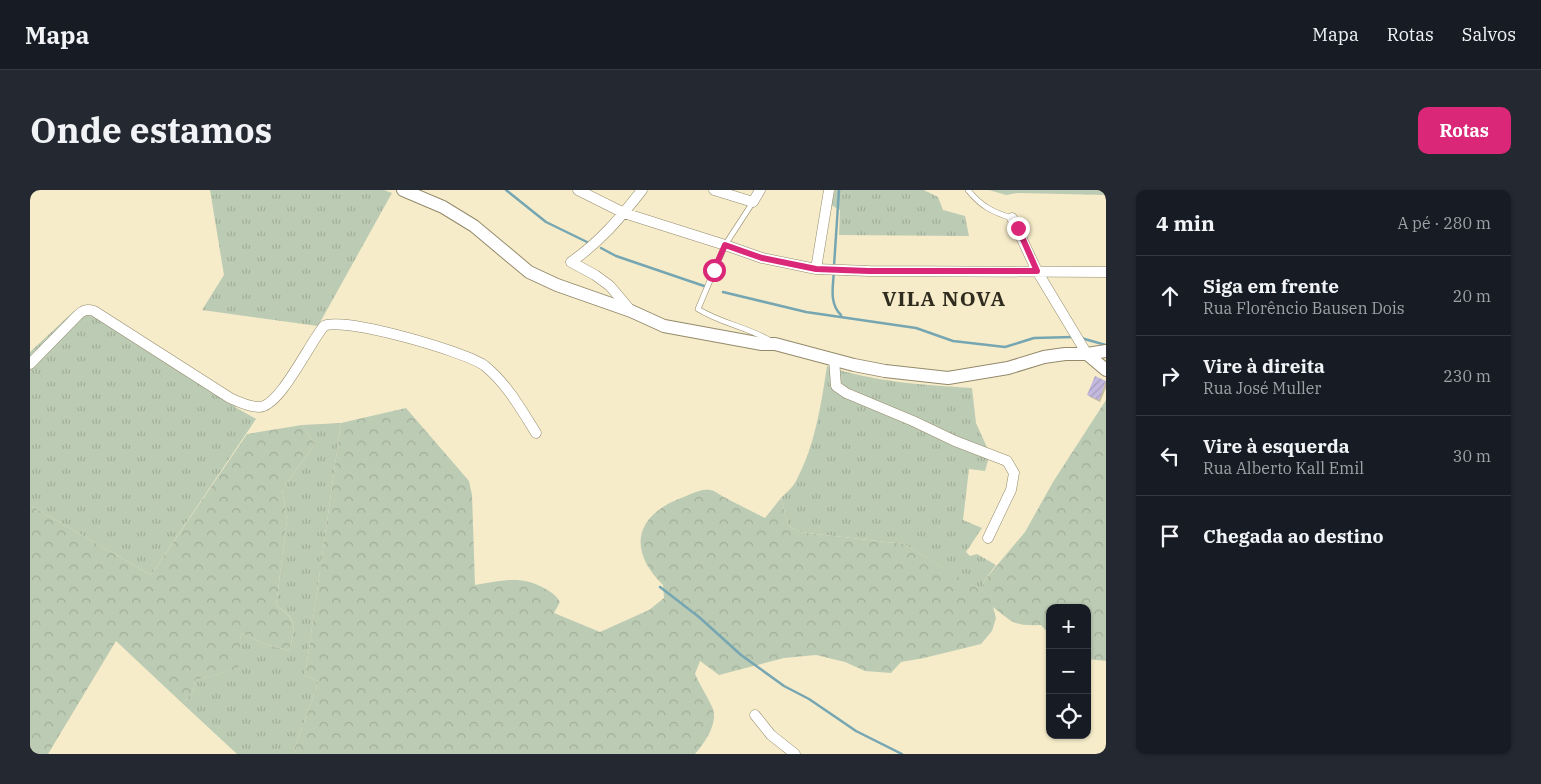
<!DOCTYPE html>
<html lang="pt">
<meta charset="utf-8">
<style>
:root{--surface:#171b24;--page:#242831;--text:#f1f3f6;--muted:#9ea1a6;--line:#363941;--accent:#db2777}
body{margin:0;font-family:"IBM Plex Serif",serif;background:var(--page);color:var(--text)}
.controls{position:absolute;right:15px;bottom:15px;display:grid;overflow:hidden;border-radius:10px;box-shadow:0 1px 4px #0004}
.controls button{width:45px;height:45px;display:grid;place-items:center;padding:0;border:0;border-bottom:1px solid var(--line);background:var(--surface);color:var(--text);font:25px sans-serif}
.stop{position:absolute;width:15px;height:15px;margin:-11px;border:4px solid #db2777;border-radius:50%;background:#fff}
.stop.end{background:#db2777;border-color:#fff;box-shadow:0 1px 5px #0008}
.list{margin:0;padding:0;list-style:none}
h2{display:flex;justify-content:space-between;align-items:center;height:65px;margin:0;padding:0 20px;font-size:21px}
h2 small{font-size:16px;font-weight:400;color:var(--muted)}
.list li{display:grid;grid-template-columns:32px 1fr auto;gap:15px;align-items:center;box-sizing:border-box;height:80px;padding:0 20px;border-top:1px solid var(--line)}
.list b{display:block;font-size:19px;white-space:nowrap}
.list p{margin:0;font-size:16px;white-space:nowrap;color:var(--muted)}
.list em{font-size:16px;font-style:normal;color:var(--muted)}
.icon{flex:none;width:28px;height:28px;fill:none;stroke:currentColor;stroke-width:2;stroke-linecap:round;stroke-linejoin:round}
.map{position:relative;flex:none;width:1076px;height:564px;overflow:hidden;border-radius:10px}
header{display:flex;align-items:center;gap:30px;box-sizing:border-box;height:70px;padding:0 25px;background:var(--surface);border-bottom:1px solid var(--line)}
header strong{font-size:24px}
nav{display:flex;gap:28px;margin-inline-start:auto;font-size:18px}
.intro{display:flex;align-items:center;justify-content:space-between;box-sizing:border-box;height:120px;padding:0 30px}
h1{margin:0;font-size:35px}
.button{padding:12px 22px;border-radius:10px;background:var(--accent);color:#fff;font-size:18px;font-weight:700}
main{display:flex;gap:30px;padding:0 30px}
aside{flex:1;background:var(--surface);border-radius:10px;box-shadow:0 1px 4px #0004}
.map>svg:first-child{display:block}
</style>
<header>
<strong>Mapa</strong>
<nav><a>Mapa</a><a>Rotas</a><a>Salvos</a></nav>
</header>
<div class="intro"><h1>Onde estamos</h1><a class="button">Rotas</a></div>
<main>
<div class="map">
<svg width="1076" height="564" viewBox="0 0 1076 564">
<defs>
<pattern id="grass-tufts" width="24" height="20" patternUnits="userSpaceOnUse" patternTransform="scale(1.25)"><rect width="24" height="20" fill="#bccbb3"/><path d="M3 7l-1-3M5 7V3M7 7l1-3M15 17l-1-3M17 17v-4M19 17l1-3" fill="none" stroke="#a2ae9a"/></pattern>
<pattern id="forest-crowns" width="20" height="18" patternUnits="userSpaceOnUse" patternTransform="scale(1.25)"><rect width="20" height="18" fill="#bccbb3"/><path d="M2 6a3 3 0 1 1 6 0M12 15a3 3 0 1 1 6 0" fill="none" stroke="#a2ae9a"/></pattern>
<pattern id="building-hatch" width="6" height="6" patternUnits="userSpaceOnUse" patternTransform="scale(1.25)"><rect width="6" height="6" fill="#c3b8de"/><path d="M-1 1l2-2M0 6l6-6M5 7l2-2" fill="none" stroke="#a89ebe"/></pattern>
</defs>
<rect width="100%" height="100%" fill="#f6ecca"/>
<path fill="url(#grass-tufts)" d="M180,0h174l8,3 -74,133 -116,-16 22,-35z
M805,0h89l14,7 5,13 22,6 4,20 -130,-1 1,-25 -9,-5z
M959,0h117v5l-89,-2 -11,2z
M54,116l152,90 -1,11 21,12 -105,156 -121,-70v-153l44,-41z
M797,176c46,16 97,19 145,22l4,35 14,31 -5,17 -16,-2 -6,51 19,8 -16,24 4,4 7,-2 19,11 -13,17 5,13 -84,-51 -105,-12 -11,-7 -7,-27c5,-5 12,-11 15,-17 19,-35 25,-76 31,-115z
M311,233l-36,253 14,5 -25,69 3,4h-60l-55,-51 11,-10 2,-13 42,-11 4,-36 21,10 27,8c6,-23 10,-32 -13,-45l11,-86 -5,-31 33,-45 -13,-19z"/>
<path fill="url(#forest-crowns)" d="M1076,210v261l-19,-2v-51h-37v27l-9,-10c-27,1 -28,-2 -48,-18l3,11 -4,13 -11,13 -57,14 -23,4 -10,11 -26,-2 -20,-9 -29,-7 -32,3 -65,17 -19,-14 -5,13c5,12 13,23 18,35 5,15 -9,35 -18,45h-398l-3,-4 25,-69 -14,-5 36,-253 65,-15 63,73 3,14 3,90c23,-4 45,-10 67,2 8,4 13,7 18,15l-6,11 46,19 49,-22 15,-12 -1,-13c-35,-34 -29,-69 18,-87 8,-3 20,-10 29,-8 4,0 10,5 14,7 13,7 27,14 41,21l16,-20 7,27 11,7 105,12 83,50 -4,-12 42,-50 28,-50z
M272,235l13,19 -33,45 5,31 -11,86c23,14 19,22 13,45l-27,-8 -21,-10 -3,36 -43,11 -2,13 -11,10 -66,-62 -68,113h-18v-249l121,70 96,-141z"/>
<path fill="#0003" d="M1066,188l10,4v6l-6,14 -10,-5 -2,-2z"/>
<g fill="none" stroke-linecap="round" stroke-linejoin="round">
<path stroke="#76a6b2" stroke-width="2.5" d="M476,0l40,32 41,20
M571,58l15,8 91,31
M804,76l5,-76
M804,81c-1,15 -5,33 7,44
M693,102l83,20 110,16 37,13 52,6 29,-9 39,-1
M1051,148l25,7
M630,397l39,30 42,38 43,31 25,13 47,32 46,23"/>
</g>
<path fill="url(#building-hatch)" d="M1065,186l11,5 -7,19 -12,-5z"/>
<g fill="none" stroke-linecap="round" stroke-linejoin="round">
<g stroke="#948a6b" stroke-width="6">
<path id="service" d="M938,0c13,16 24,22 44,28
M723,12l-28,43 -27,64c22,14 49,18 71,31"/>
</g>
<g stroke="#948a6b" stroke-width="11">
<path id="minor" d="M548,0l46,23 101,32 37,13 54,11 53,2 237,1
M684,0l39,12 7,-12
M982,28l25,53 50,83
M786,79l13,-79
M601,121l-21,-25 -15,-11 -24,-13c29,-20 50,-45 71,-72
M804,169l2,27 10,7 67,28 42,20 52,20 7,12 -3,17 -23,48
M0,174l47,-48c6,-6 9,-7 17,-5l136,87c9,4 19,9 29,9 21,0 51,-65 65,-81 19,-10 143,26 161,40 22,18 36,43 51,67
M725,525l16,20 24,19"/>
</g>
<g stroke="#948a6b" stroke-width="14">
<path id="tertiary" d="M373,0l40,17 31,19 55,46 28,13 74,26 33,15 98,18h13l79,21 31,6 63,7 60,-10 36,-11 21,-3h22l19,-3
M1057,164l19,16"/>
</g>
<use href="#service" stroke="#fff" stroke-width="5"/>
<use href="#minor" stroke="#fff" stroke-width="10"/>
<use href="#tertiary" stroke="#fff" stroke-width="12"/>
</g>
<g fill="none" stroke-linecap="round" stroke-linejoin="round">
<path stroke="#db2777" stroke-width="6" d="M684,80l11,-25 37,13 54,11 53,2h168l-19,-43"/>
</g>
<g text-anchor="middle" stroke-width="5" stroke-linejoin="round" paint-order="stroke">
<g font-size="21" font-weight="bold" letter-spacing="1" fill="#2f2b1e" stroke="#f6ecca">
<text x="914" y="116">VILA NOVA</text>
</g>
</g>
</svg>
<div class="controls">
<button>+</button>
<button>−</button>
<button><svg class="icon" aria-label="locate" viewBox="0 0 24 24"><circle cx="12" cy="12" r="6"/><path d="M12 2v4M12 18v4M2 12h4M18 12h4"/></svg></button>
</div>
<div class="stop" style="left:684px;top:80px"></div>
<div class="stop end" style="left:988px;top:38px"></div>
</div>
<aside>
<h2>4 min<small>A pé · 280 m</small></h2>
<ul class="list">
<li><svg class="icon" aria-label="ahead" viewBox="0 0 24 24"><path d="M12 20V5M6 11l6-6 6 6"/></svg><div><b>Siga em frente</b><p>Rua Florêncio Bausen Dois</p></div><em>20 m</em></li>
<li><svg class="icon" aria-label="right" viewBox="0 0 24 24"><path d="M7 20v-9h11M14 6l5 5-5 5"/></svg><div><b>Vire à direita</b><p>Rua José Muller</p></div><em>230 m</em></li>
<li><svg class="icon" aria-label="left" viewBox="0 0 24 24"><path d="M17 20v-9H6M10 6l-5 5 5 5"/></svg><div><b>Vire à esquerda</b><p>Rua Alberto Kall Emil</p></div><em>30 m</em></li>
<li><svg class="icon" aria-label="arrive" viewBox="0 0 24 24"><path d="M6 21V4h12l-3 4 3 4H6"/></svg><div><b>Chegada ao destino</b></div></li>
</ul>
</aside>
</main>
